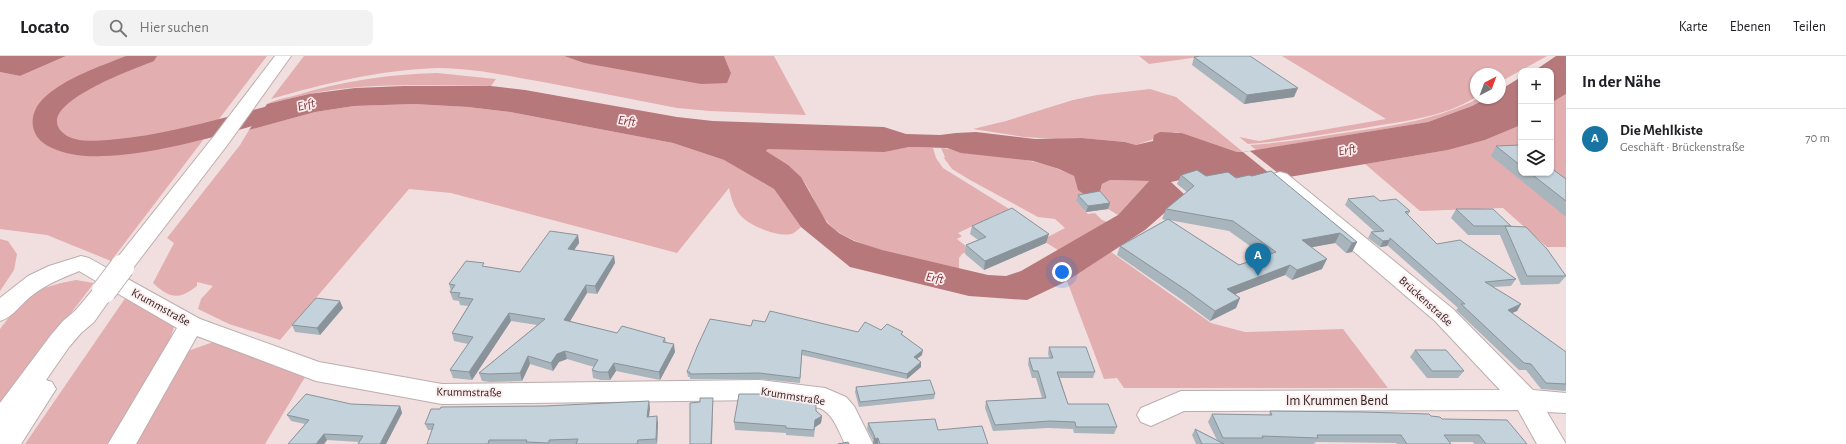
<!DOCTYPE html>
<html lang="de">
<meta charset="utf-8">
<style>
:root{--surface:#fff;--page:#f2f2f2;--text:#202124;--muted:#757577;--line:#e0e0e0;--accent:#1874a2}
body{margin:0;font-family:"Alegreya Sans",sans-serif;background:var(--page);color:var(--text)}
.controls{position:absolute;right:12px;top:12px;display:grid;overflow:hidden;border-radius:8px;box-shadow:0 1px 3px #0004}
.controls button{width:36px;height:36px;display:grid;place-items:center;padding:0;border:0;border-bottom:1px solid var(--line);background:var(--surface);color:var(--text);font:20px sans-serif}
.compass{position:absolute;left:1470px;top:12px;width:36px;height:36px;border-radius:50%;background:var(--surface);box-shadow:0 1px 3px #0004;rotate:41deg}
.you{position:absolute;left:1062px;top:216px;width:14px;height:14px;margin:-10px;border:3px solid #fff;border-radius:50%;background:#1a73e8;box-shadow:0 0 0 6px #1a73e833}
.badge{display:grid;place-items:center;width:26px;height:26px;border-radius:50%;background:var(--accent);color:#fff;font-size:13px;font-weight:700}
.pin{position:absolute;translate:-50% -33px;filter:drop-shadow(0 1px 2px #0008)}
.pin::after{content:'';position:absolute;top:21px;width:14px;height:12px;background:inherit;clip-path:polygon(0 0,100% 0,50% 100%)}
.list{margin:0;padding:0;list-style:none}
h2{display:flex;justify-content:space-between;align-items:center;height:52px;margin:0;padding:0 16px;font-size:17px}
h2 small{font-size:13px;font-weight:400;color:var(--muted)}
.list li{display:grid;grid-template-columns:26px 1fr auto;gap:12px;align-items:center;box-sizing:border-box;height:60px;padding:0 16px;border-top:1px solid var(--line)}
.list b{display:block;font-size:15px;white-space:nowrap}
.list p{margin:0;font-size:13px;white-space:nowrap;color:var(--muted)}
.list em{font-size:13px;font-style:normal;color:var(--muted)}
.icon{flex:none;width:22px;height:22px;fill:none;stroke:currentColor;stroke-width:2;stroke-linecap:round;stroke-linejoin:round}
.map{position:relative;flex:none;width:1566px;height:388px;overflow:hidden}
header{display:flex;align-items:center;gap:24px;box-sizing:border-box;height:56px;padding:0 20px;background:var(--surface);border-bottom:1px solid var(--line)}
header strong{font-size:19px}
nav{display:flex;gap:22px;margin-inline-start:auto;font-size:14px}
.search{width:280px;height:36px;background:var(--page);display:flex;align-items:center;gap:10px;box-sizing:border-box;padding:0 14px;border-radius:8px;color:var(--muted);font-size:15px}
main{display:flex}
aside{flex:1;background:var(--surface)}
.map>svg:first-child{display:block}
</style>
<header>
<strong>Locato</strong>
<div class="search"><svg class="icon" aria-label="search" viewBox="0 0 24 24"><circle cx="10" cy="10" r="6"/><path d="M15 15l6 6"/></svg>Hier suchen</div>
<nav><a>Karte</a><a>Ebenen</a><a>Teilen</a></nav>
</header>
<main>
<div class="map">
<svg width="1566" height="388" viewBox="0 0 1566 388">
<rect width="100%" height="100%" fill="#f1dfdf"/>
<path fill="#e3aeb0" d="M66,0h201l-156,205 -64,-26 -47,-6v-157l20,4z
M304,0h260l20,7 144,16 3,-6 -7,-17h50l32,59 -96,-4 -33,-3c-44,-9 -89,-17 -134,-26 -35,-6 -70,-14 -105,-14 -58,2 -112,15 -167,31z
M1139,0h67l-57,8z
M1282,0h265l-47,26v-8h-24v23c-33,21 -74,24 -112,31 -38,6 -77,13 -116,16l-9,-7 20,4 127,-22z
M437,17l59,6 -5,7c-60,0 -123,-4 -182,8 -14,3 -28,7 -42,10 9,-5 20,-6 30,-9 46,-14 92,-21 140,-22z
M1150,33l26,8 67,55h-6l-55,-19 -7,-1 -39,13 -11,-3 -43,-4 -25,1 -33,-2 -51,-8 33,-8 67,-21 24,-5z
M1566,38v153h-19l-44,-39 -83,3 -55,-47 83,-14 37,-10 36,-15v48h30v-70z
M1479,42h8l-15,8 -44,16 -172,28 -6,-5c33,-2 66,-8 100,-13 47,-7 86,-12 129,-34z
M414,48l54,3 42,5 163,31 51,17 50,29 27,38c-2,2 -5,4 -7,6 -13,6 -44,-7 -53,-17 -7,-8 -10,-18 -12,-28l-52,65 -226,-60 -42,-4 -129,151 -51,-16 -31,-15 3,-10 12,-13 -16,-4v4c-18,14 -27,13 -44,-3l21,-40 -7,-5 73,-93 9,-15 66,-18 39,-6z
M909,91l24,1 3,10 7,10 79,49h-11l-9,-5 -44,21 4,3 -5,3 14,11 -9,4 -3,4v11c-33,-8 -108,-20 -131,-46 -10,-11 -16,-31 -26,-44 -7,-10 -26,-20 -36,-28l2,-2h129z
M941,92c8,0 16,4 24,5 40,4 73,5 109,23l3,10 11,11 -11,5 11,12 7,-1 7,7 5,2 -49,28 -16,-10 23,-12 -10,-9 -17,-2 -68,-37 -18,-11 -8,-11 1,-1z
M1110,124l39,1 -31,34 -10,-6 -9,-11 3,-14z
M0,183l8,2 9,13 -3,16 -14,21z
M1111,196l100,71 34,9 98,-3 45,59h-264l-7,-10 -13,1 -37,-98z
M76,224l18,3 -94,123v-77l24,-31 17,-9 20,-6z
M126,241l43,24 5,6 -4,13 -60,104h-85z
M213,286l12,1 3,3 77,31 -40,67h-134l57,-93z"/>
<path fill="#b6787b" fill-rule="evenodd" d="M0,0h66l-46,20 -20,-4z
M564,0h160l7,17 -4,10 -26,1 -117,-21z
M1556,0h10v38l-15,9v-32h-17z
M1521,21v48l-36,15 -37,10 -159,27 -14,1 -82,-1 -22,5 14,13 -40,35 -78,51 -40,19 -58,-4 -119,-29 -49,-40 -27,-38 -50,-29 -51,-17 -163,-31 -42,-5 -54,-3 -60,2 -39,6 -66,18 18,-26 42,-10 46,-6 49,-2h87l34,4 152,27 36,4 171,6 22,7 34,1 16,-2 20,-1 59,7 47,-1 43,4 11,3 17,-4 1,-6 6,-3 22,1 55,19h6l185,-30 44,-16 15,-8h13v-8zM909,91l38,1 14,5 72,8 26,8 15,7 4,14 10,7 11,-1 3,-12 8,-4 39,1 -31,34 -97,56 -15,5 -18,-1 -106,-25 -28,-9 -15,-8 -12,-10 -26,-46 -13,-12 -22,-14 2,-2 116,3z"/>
<path fill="#f1dfdf" d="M1250,95l33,26 -8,1 -32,-26z"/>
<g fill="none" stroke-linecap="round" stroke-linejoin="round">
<path fill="#b6787b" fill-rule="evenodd" d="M126,0h31l-3,5c-17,7 -121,43 -92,71 11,11 32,9 46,8 65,-5 129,-27 192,-42l9,2 3,5 -3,5c-64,17 -141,44 -207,46 -16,1 -35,-1 -50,-8 -24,-10 -25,-35 -7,-51 22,-20 54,-30 81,-41z"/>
<g stroke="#beadae" stroke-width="2">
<path id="minor" d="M275,0h16l-63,88 -98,128 -8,2 -7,-2 85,47 119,43 123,22 317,-4 66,8 21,9 8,9 19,38h-28c-7,-14 -11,-29 -25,-36l-61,-8 -317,4 -126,-23 -119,-45 -61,108h-28l69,-116 -62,-36 -21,30 -13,11 -12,14 -23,33 6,2 4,7 -35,55h-21v-41l51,-68 12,-14 13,-11 20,-24 5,-2 -22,-13 -2,1c-15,6 -30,12 -43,22 -12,8 -20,23 -34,27v-23l28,-22 21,-10 32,-10 8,2 25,14 -3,-5 3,-5 100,-126z
M1280,116l7,2 166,135 80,81 33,3v20l-19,-1 19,32h-29l-19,-34 -334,1 -33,15 -10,-4 -4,-7 4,-7 40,-17 319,-1 -65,-69 -162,-139 -3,-4 3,-4z"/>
</g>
<use href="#minor" fill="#fff" fill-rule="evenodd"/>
<g stroke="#beadae" stroke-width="26" stroke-linecap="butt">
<path id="minor-bridge" d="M104,235l18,-24"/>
</g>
<use href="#minor-bridge" stroke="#fff" stroke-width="24"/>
</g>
<path fill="#a9b5bc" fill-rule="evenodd" d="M1194,1l100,40 -50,7 -52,-39z
M1521,89v28h30l15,6v38l-75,-61 5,-10z
M1181,119l55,3 121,64 -5,10 -6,1 -11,-10 -24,4 11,22 -30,11 -7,-5 -50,19 5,4 -4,10 -26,13 -28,-21 -65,-45 3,-9 46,-26 -4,-1 4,-10 21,-17 -10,-8zM1169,164l60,11 35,25 -25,9z
M1078,139l32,8 -2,6 -22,3 -10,-11z
M1348,143l32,2 30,10 -2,4 29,29 79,35 -5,7 -18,1 28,17 -4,7 -5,2 54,39v39l-25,-2 -15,-19h-7l-63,-60 2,-2 -71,-63v1l-7,1 -12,-9 3,-6h4l-30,-27z
M1456,153l55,17 55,50 -7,8 -38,1 -21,-50h-32l-17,-17z
M972,170l74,17 -62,27 -19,-16 1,-9 12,-5 -8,-6z
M578,179l1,8 -5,7 40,6 1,7 -18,31 -10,-1 -17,28 47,12 48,5 1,4 9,10 -15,28 -44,-9 -6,9h-9l-8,-2 -1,-8 2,-3 -27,-8 -8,3 -6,9 -23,-7 -8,17 -32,1 -8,-1 -3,-8 58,-48 -26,-4 -39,59 -19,-2 -3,-8 18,-26 -14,-3 -2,-8 16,-27 -8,-1 -1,-4 -6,-1 -3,-8 1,-1 -2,-7 36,-17 35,5z
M343,252l-23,27 -25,-3 -3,-7z
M765,266l93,10 23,-2 22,5 19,20 -5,4 4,3v5l-14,12 -105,-24 -2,28 -41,-4h-69v-2h-2l-1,-5 64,-46z
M1049,291l46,25 -2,6h-33l8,26 49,23 -3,7 -40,-1 -1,-4 -25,-1 -55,3 -8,-23 1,-7 56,-3 -6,-20h-4l-4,-14 1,-6h20l-1,-5z
M1415,294l49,21 -6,7h-31l-17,-21z
M856,331l79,7 -1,5 -75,8 -4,-15z
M351,348l49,2 2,7 -16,31h-28l1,-2 -32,-2 -3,4h-36l17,-20 -14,-3 -4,-6z
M650,352l-1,9 9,6 -1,21h-230l5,-14h-4l-3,-6z
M816,355l6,5 -1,7 -7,5v9l-28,-2v-2l-51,-3 -1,-8z
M1270,355l161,5 11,3 85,25h-53l-1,-2h-23l1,2h-54l-1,-1 -80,-1 -2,2h-118l-4,-9 3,-6 22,11 -9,-18 4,-8 57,1z
M868,367l70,7 50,14h-115l1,-2 -7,-13z"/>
<path fill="#899399" d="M1298,32l-4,9 -50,7 3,-9z
M1110,147l-2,6 -22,3 2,-6z
M1340,177l-5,10 -38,7 5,-10z
M1049,178l-3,9 -62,27 1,-9z
M578,179l1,8 -9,13 -2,-7z
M1390,184l-3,6 -7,1 3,-6z
M1357,186l-5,10 -6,1 6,-10z
M614,200l1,7 -18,31 -2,-8z
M1327,203l-5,10 -30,11 5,-10z
M1290,209l-5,10 -62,24 4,-10z
M586,229l1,8 -21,35 -2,-8z
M1240,242l-4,10 -26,13 5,-10z
M340,245l3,7 -23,27 -3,-7z
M1521,248l-4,7 -13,5 4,-6z
M509,257l2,8 -39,59 -3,-8z
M674,288l1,8 -15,28 -1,-8z
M923,294l-1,5 -9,7 1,-5z
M565,295l2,8 -8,3 -6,9 -2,-8 6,-9z
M528,300l2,8 -8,17 -2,-8z
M921,306v5l-14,12v-5z
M614,307l2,8 -6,9 -2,-8z
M713,342l-1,46h-1z
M649,345l1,7 -2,15 -1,-6z
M400,350l2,7 -16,31h-6z
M657,360l1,7 -1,21 -1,-5z
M822,360l-1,7 -7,5v9l1,-17z
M324,378l3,6 -3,4h-8z
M878,382v6h-5l1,-5z"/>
<path fill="#c4d2db" stroke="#899399" d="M1200,0h50l48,32 -51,7 -53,-38z
M1521,89v21l-25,-20z
M1551,112l15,11v22l-36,-28h21z
M1197,114l9,6 22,-4 8,6 13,-3 3,1 19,-5 86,71 -5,1 -12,-10 -38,7 25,19 -30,11 -7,-5 -63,24 13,9 -25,13 -29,-21 -66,-44 48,-27 71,46 37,-13 -43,-31 -67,-12 28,-23 -13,-11z
M1100,135l10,12 -22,3 -10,-11z
M1374,140l6,5 16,-2 14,12 -5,1 32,32 23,-4 56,39 -31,3 36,22 -13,6 58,42v32l-20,-1 -15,-19 -7,-1 -63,-59h4l-75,-66v2l-7,1 -12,-9 13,-1 -36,-32z
M1012,152l37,26 -64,27 -19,-16 20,-8 -14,-11z
M1456,153h37l18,17h-6l21,1 21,22 19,27h-39l-22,-50h-31z
M550,175l28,4 -10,14 46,7 -19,30 -9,-1 -22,35 53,13 5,-7 43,12 -2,4 11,2 -15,28 -45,-9 -6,9h-9l-7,-2 6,-10 -33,-9 -8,3 -6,9 -23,-7 -8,17 -32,1 -9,-1 66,-54 -36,-6 -40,59 -19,-2 23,-33 -21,-4 21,-34 -15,-2 2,-4 -10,-1 5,-7 -6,-1 17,-23 18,2 -2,3 38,6z
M316,242l24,3 -23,27 -25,-3z
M770,255l88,21 7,-10 16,8 6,-6 16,8 -2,2 22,16 -9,7 7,5 -14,12 -105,-24 -2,28 -41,-5 -69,1v-2h-3l10,-25 13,-28 41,7 2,-6 12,2z
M1049,291h37l9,25h-38l11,32h40l9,23h-41l-1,-5 -25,-1 -55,4 -9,-24 60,-3 -8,-27h-5l-4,-13h24z
M1415,294h31l18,21h-32z
M930,324l5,14 -75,8 -4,-15z
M306,338l45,10 49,2 -20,38h-22l5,-8 -39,-2 -8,10h-28l21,-24 -22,-5z
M739,338h20l57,8v9l6,5 -7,4 -1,10 -28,-2v-2l-52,-4z
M700,342h13l-2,46h-21v-41l10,-1z
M649,345l-2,16 10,-1 -1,23 -18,1 -1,4h-61l2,-5 -29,1v3l-23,-1 1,-2h-38l-1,4h-61l7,-20h-9l6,-15h9l1,-2 104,-1z
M1270,355l93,1 66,2 2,2 9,1 2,2 65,1 20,24h-41l-7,-9h-35l7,9h-44l-6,-9h-84l1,3 -56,-2 1,2h-40l-11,-24 60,1z
M935,363l3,11 44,-4 6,18h-108l-2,-6 -4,1 1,-2 -7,-14z
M1195,373l29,15h-22z
M848,386l1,2h-11z"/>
<g text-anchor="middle" stroke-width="3.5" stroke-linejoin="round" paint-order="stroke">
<g font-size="12" fill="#2e2727" stroke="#feeced">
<text transform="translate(1426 245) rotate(42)" y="4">Brückenstraße</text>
<text transform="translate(161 251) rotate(29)" y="4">Krummstraße</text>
<text transform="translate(469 336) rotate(1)" y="4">Krummstraße</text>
<text transform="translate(793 340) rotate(9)" y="4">Krummstraße</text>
</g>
<g font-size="13" font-style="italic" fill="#7f313a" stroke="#feeced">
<text transform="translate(306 48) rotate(-14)" y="5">Erft</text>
<text transform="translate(627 64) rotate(7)" y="5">Erft</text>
<text transform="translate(1347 93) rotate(-10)" y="5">Erft</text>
<text transform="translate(935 221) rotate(11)" y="5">Erft</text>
</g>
<g font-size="14" fill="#2e2727" stroke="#feeced">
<text x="1337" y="349">Im Krummen Bend</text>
</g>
</g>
</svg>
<div class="controls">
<button>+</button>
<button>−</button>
<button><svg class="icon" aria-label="layers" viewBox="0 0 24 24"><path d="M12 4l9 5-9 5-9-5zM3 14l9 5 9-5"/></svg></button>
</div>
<svg class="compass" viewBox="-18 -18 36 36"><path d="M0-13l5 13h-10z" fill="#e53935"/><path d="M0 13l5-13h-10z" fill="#757577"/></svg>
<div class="you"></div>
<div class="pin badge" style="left:1258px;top:220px">A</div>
</div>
<aside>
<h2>In der Nähe<small></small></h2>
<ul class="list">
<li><span class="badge">A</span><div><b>Die Mehlkiste</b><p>Geschäft · Brückenstraße</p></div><em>70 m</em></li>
</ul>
</aside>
</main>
